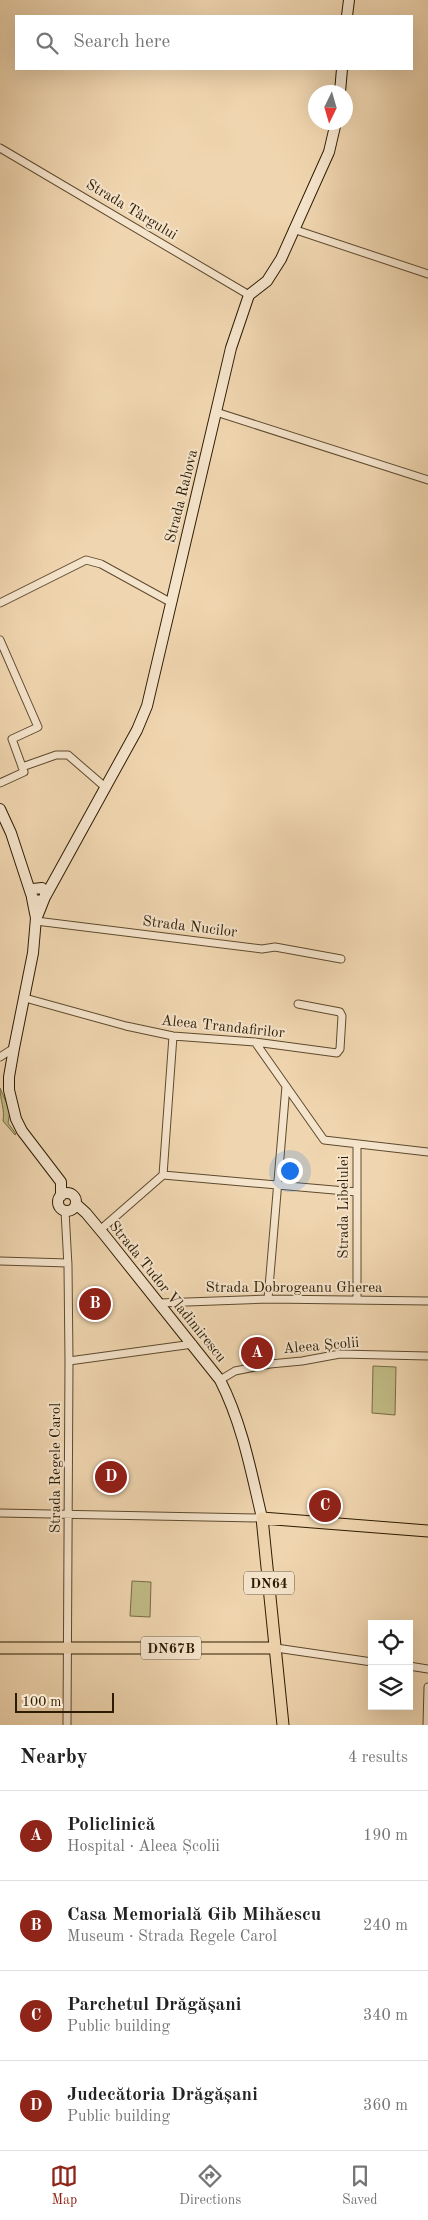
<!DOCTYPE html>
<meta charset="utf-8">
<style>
:root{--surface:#fff;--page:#f2f2f2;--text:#222;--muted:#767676;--line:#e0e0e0;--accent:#8f2418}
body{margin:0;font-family:"Old Standard TT",serif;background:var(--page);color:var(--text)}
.controls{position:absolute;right:15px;bottom:15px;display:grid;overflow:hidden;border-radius:0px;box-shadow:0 5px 20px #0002}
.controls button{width:45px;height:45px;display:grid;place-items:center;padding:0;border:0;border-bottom:1px solid var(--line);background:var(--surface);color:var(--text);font:25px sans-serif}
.compass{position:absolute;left:308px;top:85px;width:45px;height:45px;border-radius:50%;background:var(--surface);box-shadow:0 5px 20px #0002;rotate:185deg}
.scale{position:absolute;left:15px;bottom:12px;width:99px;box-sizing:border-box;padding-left:5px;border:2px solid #2d1c02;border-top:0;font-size:14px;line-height:18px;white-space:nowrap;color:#2d1c02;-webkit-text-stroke:4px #f5e4cc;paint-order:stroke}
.you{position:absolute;left:289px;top:1170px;width:18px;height:18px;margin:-12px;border:4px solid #fff;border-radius:50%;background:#1a73e8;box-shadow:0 0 0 8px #1a73e833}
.badge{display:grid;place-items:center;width:32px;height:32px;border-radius:50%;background:var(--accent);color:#fff;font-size:16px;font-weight:700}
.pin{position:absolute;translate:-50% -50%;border:2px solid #fff;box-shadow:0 1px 5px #0006}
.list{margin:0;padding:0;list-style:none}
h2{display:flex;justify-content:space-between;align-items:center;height:65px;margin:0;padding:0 20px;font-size:21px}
h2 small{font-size:16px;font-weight:400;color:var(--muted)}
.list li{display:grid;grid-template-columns:32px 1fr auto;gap:15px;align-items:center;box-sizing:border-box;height:90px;padding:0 20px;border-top:1px solid var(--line)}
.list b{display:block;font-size:19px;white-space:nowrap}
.list p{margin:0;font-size:16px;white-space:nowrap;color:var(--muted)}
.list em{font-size:16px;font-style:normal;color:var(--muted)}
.icon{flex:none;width:28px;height:28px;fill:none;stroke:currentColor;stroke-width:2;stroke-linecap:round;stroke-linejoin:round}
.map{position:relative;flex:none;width:428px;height:1725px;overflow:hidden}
.search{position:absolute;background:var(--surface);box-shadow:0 5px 20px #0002;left:15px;right:15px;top:15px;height:55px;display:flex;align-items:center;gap:12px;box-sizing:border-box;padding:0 18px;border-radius:0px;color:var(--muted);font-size:19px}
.sheet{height:425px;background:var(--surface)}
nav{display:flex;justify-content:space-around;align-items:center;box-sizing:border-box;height:70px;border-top:1px solid var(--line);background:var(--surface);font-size:14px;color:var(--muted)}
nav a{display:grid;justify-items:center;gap:2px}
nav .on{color:var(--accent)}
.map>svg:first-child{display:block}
</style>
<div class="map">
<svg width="428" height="1725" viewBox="0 0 428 1725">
<rect width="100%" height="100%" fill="#f0d6b0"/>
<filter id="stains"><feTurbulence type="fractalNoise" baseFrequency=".004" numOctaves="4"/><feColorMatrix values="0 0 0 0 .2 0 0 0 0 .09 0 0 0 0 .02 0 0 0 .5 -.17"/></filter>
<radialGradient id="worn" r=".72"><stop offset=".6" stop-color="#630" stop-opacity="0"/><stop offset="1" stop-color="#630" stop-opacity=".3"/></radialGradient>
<path fill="#c1bc86" stroke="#776c44" d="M0,1088l10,23 -2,12 8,11 -1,1 -12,-14c2,-12 -3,-21 -3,-33z
M373,1366l23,1 -1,48 -23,-2z
M132,1581l19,1 -1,35 -20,-1z"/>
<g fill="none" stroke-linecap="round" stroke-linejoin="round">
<g stroke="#5e4a2e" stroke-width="9">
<path id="street" d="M0,148l249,147
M293,229l135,45
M216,412l212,68
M0,603l86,-43 15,4 69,38
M0,640l38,87 -26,12 12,33 -24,11
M22,767l34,-12h12l37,32
M36,921l226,28 13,-2 66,12
M25,998l101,28 47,10 82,6 82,11 3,-4 2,-33 -2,-4 -42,-8
M255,1042l69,98 104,12
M0,1057l14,-9
M163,1175l10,-139
M65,1211l3,55 1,95 -2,364
M100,1230l63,-55 194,17
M0,1261l68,2
M268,1299l18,-213
M357,1300v-155
M160,1303l108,-4 160,2
M69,1361l124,-17
M220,1380l15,-9 35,-7 32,-3 38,-7 88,2
M0,1513l262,5
M276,1648l96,14
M409,1666l19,3
M427,1725l1,-38"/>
</g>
<g stroke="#2d1c02" stroke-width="12">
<path id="secondary" d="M347,16l2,-16
M340,92l2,-23
M0,809l11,24 20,61
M45,897l92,-167 10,-24 84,-358 18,-53 18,-14 14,-22 48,-107 7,-30
M32,898l4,20 -3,35 -19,95 -5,29v13l7,29 6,12 39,51v14
M37,917l8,-20v-6l-3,-3 -9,1 -2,5 3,6 5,1 5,-2
M58 1202a9 9 0 1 1 18 0a9 9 0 1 1-18 0Z
M76,1204l10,9 20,24 114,143c22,43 31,91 42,138"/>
</g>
<g stroke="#2d1c02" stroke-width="13">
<path id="primary" d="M0,1648h276
M283,1725l-21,-207 166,13"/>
</g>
<use href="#street" stroke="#f5e4cc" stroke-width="7"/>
<use href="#secondary" stroke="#f5e4cc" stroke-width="10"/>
<use href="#primary" stroke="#f0d6b0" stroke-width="11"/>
</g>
<g text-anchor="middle" stroke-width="4" stroke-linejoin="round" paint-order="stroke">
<g fill="#f5e4cc" stroke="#69583f" stroke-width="1">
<rect x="244" y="1571.5" width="50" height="23" rx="4"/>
<rect x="141" y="1636.5" width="60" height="23" rx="4"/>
</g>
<g font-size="14" font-weight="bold" fill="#2d1c02">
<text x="269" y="1588">DN64</text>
<text x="171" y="1653">DN67B</text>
</g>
<g font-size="15" fill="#2d1c02" stroke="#f5e4cc">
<text transform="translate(132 209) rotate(31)" y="5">Strada Târgului</text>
<text transform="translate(181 496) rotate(-76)" y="5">Strada Rahova</text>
<text transform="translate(190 926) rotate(7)" y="5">Strada Nucilor</text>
<text transform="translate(223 1026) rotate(6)" y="5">Aleea Trandafirilor</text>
<text transform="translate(343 1207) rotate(-90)" y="5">Strada Libelulei</text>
<text x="294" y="1292">Strada Dobrogeanu Gherea</text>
<text transform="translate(168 1291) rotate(51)" y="5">Strada Tudor Vladimirescu</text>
<text transform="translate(321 1345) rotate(-5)" y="5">Aleea Școlii</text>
<text transform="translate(55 1468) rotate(-90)" y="5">Strada Regele Carol</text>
</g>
</g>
<rect width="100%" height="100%" filter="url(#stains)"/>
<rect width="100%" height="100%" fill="url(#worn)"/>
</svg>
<div class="controls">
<button><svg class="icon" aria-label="locate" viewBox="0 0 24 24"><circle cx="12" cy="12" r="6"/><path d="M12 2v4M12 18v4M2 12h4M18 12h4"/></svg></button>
<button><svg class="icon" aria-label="layers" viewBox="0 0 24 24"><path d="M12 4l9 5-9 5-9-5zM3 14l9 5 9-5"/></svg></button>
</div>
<svg class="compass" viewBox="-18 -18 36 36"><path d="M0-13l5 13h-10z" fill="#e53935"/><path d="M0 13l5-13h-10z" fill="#767676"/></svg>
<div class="scale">100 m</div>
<div class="you"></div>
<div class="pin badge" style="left:257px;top:1353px">A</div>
<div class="pin badge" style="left:95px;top:1304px">B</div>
<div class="pin badge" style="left:325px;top:1506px">C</div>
<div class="pin badge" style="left:111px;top:1477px">D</div>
<div class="search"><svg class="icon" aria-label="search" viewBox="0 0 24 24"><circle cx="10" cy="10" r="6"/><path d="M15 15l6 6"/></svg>Search here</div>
</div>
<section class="sheet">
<h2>Nearby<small>4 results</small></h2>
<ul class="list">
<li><span class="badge">A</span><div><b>Policlinică</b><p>Hospital · Aleea Școlii</p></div><em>190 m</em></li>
<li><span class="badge">B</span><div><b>Casa Memorială Gib Mihăescu</b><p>Museum · Strada Regele Carol</p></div><em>240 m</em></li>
<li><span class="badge">C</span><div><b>Parchetul Drăgășani</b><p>Public building</p></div><em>340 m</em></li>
<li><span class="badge">D</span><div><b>Judecătoria Drăgășani</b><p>Public building</p></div><em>360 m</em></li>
</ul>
</section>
<nav>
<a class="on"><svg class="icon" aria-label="map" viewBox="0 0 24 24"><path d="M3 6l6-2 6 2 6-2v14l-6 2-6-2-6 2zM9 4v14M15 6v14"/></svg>Map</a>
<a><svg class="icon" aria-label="directions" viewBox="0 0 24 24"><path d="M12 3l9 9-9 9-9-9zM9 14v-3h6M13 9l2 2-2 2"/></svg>Directions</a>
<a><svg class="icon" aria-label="saved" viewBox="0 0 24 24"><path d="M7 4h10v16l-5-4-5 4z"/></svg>Saved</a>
</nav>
